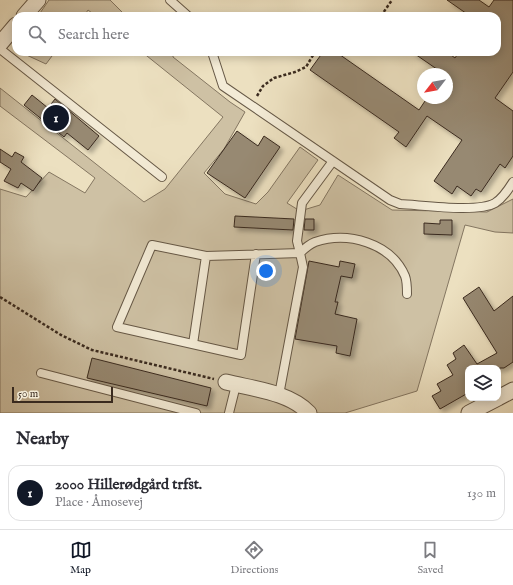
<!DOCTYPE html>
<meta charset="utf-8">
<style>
:root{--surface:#fff;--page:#f7f7f7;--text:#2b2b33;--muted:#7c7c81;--line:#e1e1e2;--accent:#111827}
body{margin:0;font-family:"IM FELL English",serif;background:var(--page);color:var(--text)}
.controls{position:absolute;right:12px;bottom:12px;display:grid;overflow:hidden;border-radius:8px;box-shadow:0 2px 10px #0003}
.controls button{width:36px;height:36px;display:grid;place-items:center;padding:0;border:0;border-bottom:1px solid var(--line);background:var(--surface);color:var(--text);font:20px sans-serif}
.compass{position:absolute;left:417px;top:68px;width:36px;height:36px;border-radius:50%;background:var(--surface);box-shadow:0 2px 10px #0003;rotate:239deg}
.scale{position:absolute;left:12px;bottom:10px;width:101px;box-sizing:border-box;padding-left:4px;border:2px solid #3a2a1e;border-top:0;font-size:11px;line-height:14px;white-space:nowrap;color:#3a2a1e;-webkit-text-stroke:3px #f3ebd6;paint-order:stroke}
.you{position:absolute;left:266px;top:271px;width:14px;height:14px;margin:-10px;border:3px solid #fff;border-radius:50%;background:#1a73e8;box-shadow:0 0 0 6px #1a73e833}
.badge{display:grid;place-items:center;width:26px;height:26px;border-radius:50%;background:var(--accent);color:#fff;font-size:13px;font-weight:700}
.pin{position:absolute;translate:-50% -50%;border:2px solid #fff;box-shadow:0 1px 4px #0006}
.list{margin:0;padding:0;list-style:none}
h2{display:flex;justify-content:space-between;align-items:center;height:52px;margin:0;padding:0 16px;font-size:17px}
h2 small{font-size:13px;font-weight:400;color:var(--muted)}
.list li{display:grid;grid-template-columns:26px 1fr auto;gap:12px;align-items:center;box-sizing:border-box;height:56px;margin:0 8px 8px;padding:0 8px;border:1px solid var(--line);border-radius:12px}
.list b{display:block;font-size:15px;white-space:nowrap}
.list p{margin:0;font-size:13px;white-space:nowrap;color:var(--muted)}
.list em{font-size:13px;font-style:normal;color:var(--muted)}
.icon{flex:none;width:22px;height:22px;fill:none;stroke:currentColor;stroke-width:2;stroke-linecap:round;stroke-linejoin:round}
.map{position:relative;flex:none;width:513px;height:413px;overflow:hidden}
.search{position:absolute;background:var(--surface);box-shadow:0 2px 10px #0003;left:12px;right:12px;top:12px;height:44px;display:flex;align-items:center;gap:10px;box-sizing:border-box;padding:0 14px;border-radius:12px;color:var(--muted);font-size:15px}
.sheet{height:116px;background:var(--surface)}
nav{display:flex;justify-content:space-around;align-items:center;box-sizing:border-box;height:56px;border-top:1px solid var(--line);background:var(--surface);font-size:11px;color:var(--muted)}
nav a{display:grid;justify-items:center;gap:2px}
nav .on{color:var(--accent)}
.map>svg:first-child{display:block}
</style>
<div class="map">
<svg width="513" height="413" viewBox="0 0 513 413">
<defs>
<filter id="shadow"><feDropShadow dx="3.5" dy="3.5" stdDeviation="2" flood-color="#0004"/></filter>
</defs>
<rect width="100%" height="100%" fill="#ece0c0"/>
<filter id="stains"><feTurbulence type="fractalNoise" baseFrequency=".005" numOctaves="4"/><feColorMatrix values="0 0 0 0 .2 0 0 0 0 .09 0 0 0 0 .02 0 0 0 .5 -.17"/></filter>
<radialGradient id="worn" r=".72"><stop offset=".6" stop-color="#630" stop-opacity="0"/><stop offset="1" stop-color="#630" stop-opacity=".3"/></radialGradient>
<path fill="#cec1a4" stroke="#847661" d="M49,0h61l15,15 6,1h-35l-8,-6 -4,6h-46z
M20,52h35l-9,12z
M142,52h31v5l57,45 15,10 -21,37 -20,24 21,21 31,10 12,-12 32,-45 18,13 -31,43 13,8 20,-6 18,-30 54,35 95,2 26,-13v34l-18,-1 -30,-7 -48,166 -72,22h-345v-224l26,8 23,-25 36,21 10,-15 -95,-72v-18l144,114 21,-13 58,-72z"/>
<path fill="#978972" stroke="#3a2a1e" filter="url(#shadow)" d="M447,0h32l10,7 5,-7h19v72l-18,26 18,13v45l-8,12 -5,-4 -19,28 -5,-3 -5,7 -14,-10 -5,8 -18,-13 28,-41 -35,-24 -21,31 -12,-9 5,-6 -89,-62 13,-18h13l83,58 8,-12h20v-24h-3l-32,-22h35l8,6 4,-6h38v-36h-27z
M32,95l16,13 7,-9 44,37 -11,14 -21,-17 -3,4 -40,-32z
M237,131l21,15 6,-10 16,11 -35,51 -38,-25z
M0,149l12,8 3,-5 9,5 -3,5 21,16 -9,13 -12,-8 -3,5 -14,-7 7,-12 -11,-7z
M235,216l59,3 -1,11 -59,-3z
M305,219h9v11h-10z
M440,220h12v15l-28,-1v-11l16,1z
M309,261l30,6 1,-6 15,3 -3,14 -11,-2 -6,26h3l-3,12 22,5 -7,37 -14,-3 1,-7 -42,-7z
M479,287l15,24 19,-15v66l-9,6h-36v25l-28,16 -8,-13 9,-5 -4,-7 16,-9 -6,-10 9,-6 -3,-6 11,-8 13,19 20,-11 -34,-55z
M92,358l119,30 -4,18 -120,-28z"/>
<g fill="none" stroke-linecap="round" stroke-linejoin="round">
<g stroke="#665846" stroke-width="10">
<path id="lane" d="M170,0l18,16
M0,49l162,128
M212,52l11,34 167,114 10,4c22,1 78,9 95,-1 8,-5 13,-13 18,-21
M256,254l-15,101 -124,-28 35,-82 54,11 94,-3 -3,-12 5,-38 31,-42
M193,344l13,-88
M41,373l155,40
M279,395l24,-128 -3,-14c4,-4 10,-9 15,-11 33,-11 76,1 90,34 2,5 2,13 2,18
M229,413l7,-28"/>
</g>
<g stroke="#665846" stroke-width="17">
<path id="street" d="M24,16l14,-16
M0,44l16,-19
M226,382c27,7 63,10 83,31
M498,398l15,-8
M469,413l29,-15"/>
</g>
<path stroke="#3a2a1e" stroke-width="2.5" stroke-dasharray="3 2" stroke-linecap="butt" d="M381,16l11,-16
M257,96l6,-10 11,-8 21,-6 11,-5 9,-15
M0,297l61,38 31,15 122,29"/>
<use href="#lane" stroke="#f3ebd6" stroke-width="8"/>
<use href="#street" stroke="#f3ebd6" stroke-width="15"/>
</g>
<rect width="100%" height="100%" filter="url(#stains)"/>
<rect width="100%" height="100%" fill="url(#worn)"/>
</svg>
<div class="controls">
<button><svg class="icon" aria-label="layers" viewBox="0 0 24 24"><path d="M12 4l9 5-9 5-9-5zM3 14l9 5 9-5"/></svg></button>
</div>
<svg class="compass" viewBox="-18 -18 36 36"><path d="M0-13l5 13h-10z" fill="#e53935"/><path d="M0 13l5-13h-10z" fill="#7c7c81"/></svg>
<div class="scale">50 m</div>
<div class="you"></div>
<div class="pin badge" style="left:56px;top:118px">1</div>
<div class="search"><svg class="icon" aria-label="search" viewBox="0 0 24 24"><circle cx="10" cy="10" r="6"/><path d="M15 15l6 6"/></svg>Search here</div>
</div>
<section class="sheet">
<h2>Nearby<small></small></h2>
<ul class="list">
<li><span class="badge">1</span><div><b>2000 Hillerødgård trfst.</b><p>Place · Åmosevej</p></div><em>130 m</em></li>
</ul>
</section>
<nav>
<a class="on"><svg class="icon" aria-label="map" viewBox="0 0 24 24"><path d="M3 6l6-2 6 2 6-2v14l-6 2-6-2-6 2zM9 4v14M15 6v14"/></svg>Map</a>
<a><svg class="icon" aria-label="directions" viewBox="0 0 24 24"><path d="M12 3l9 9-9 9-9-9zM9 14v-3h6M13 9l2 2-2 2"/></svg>Directions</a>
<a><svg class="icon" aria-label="saved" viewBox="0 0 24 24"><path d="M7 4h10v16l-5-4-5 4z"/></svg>Saved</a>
</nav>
